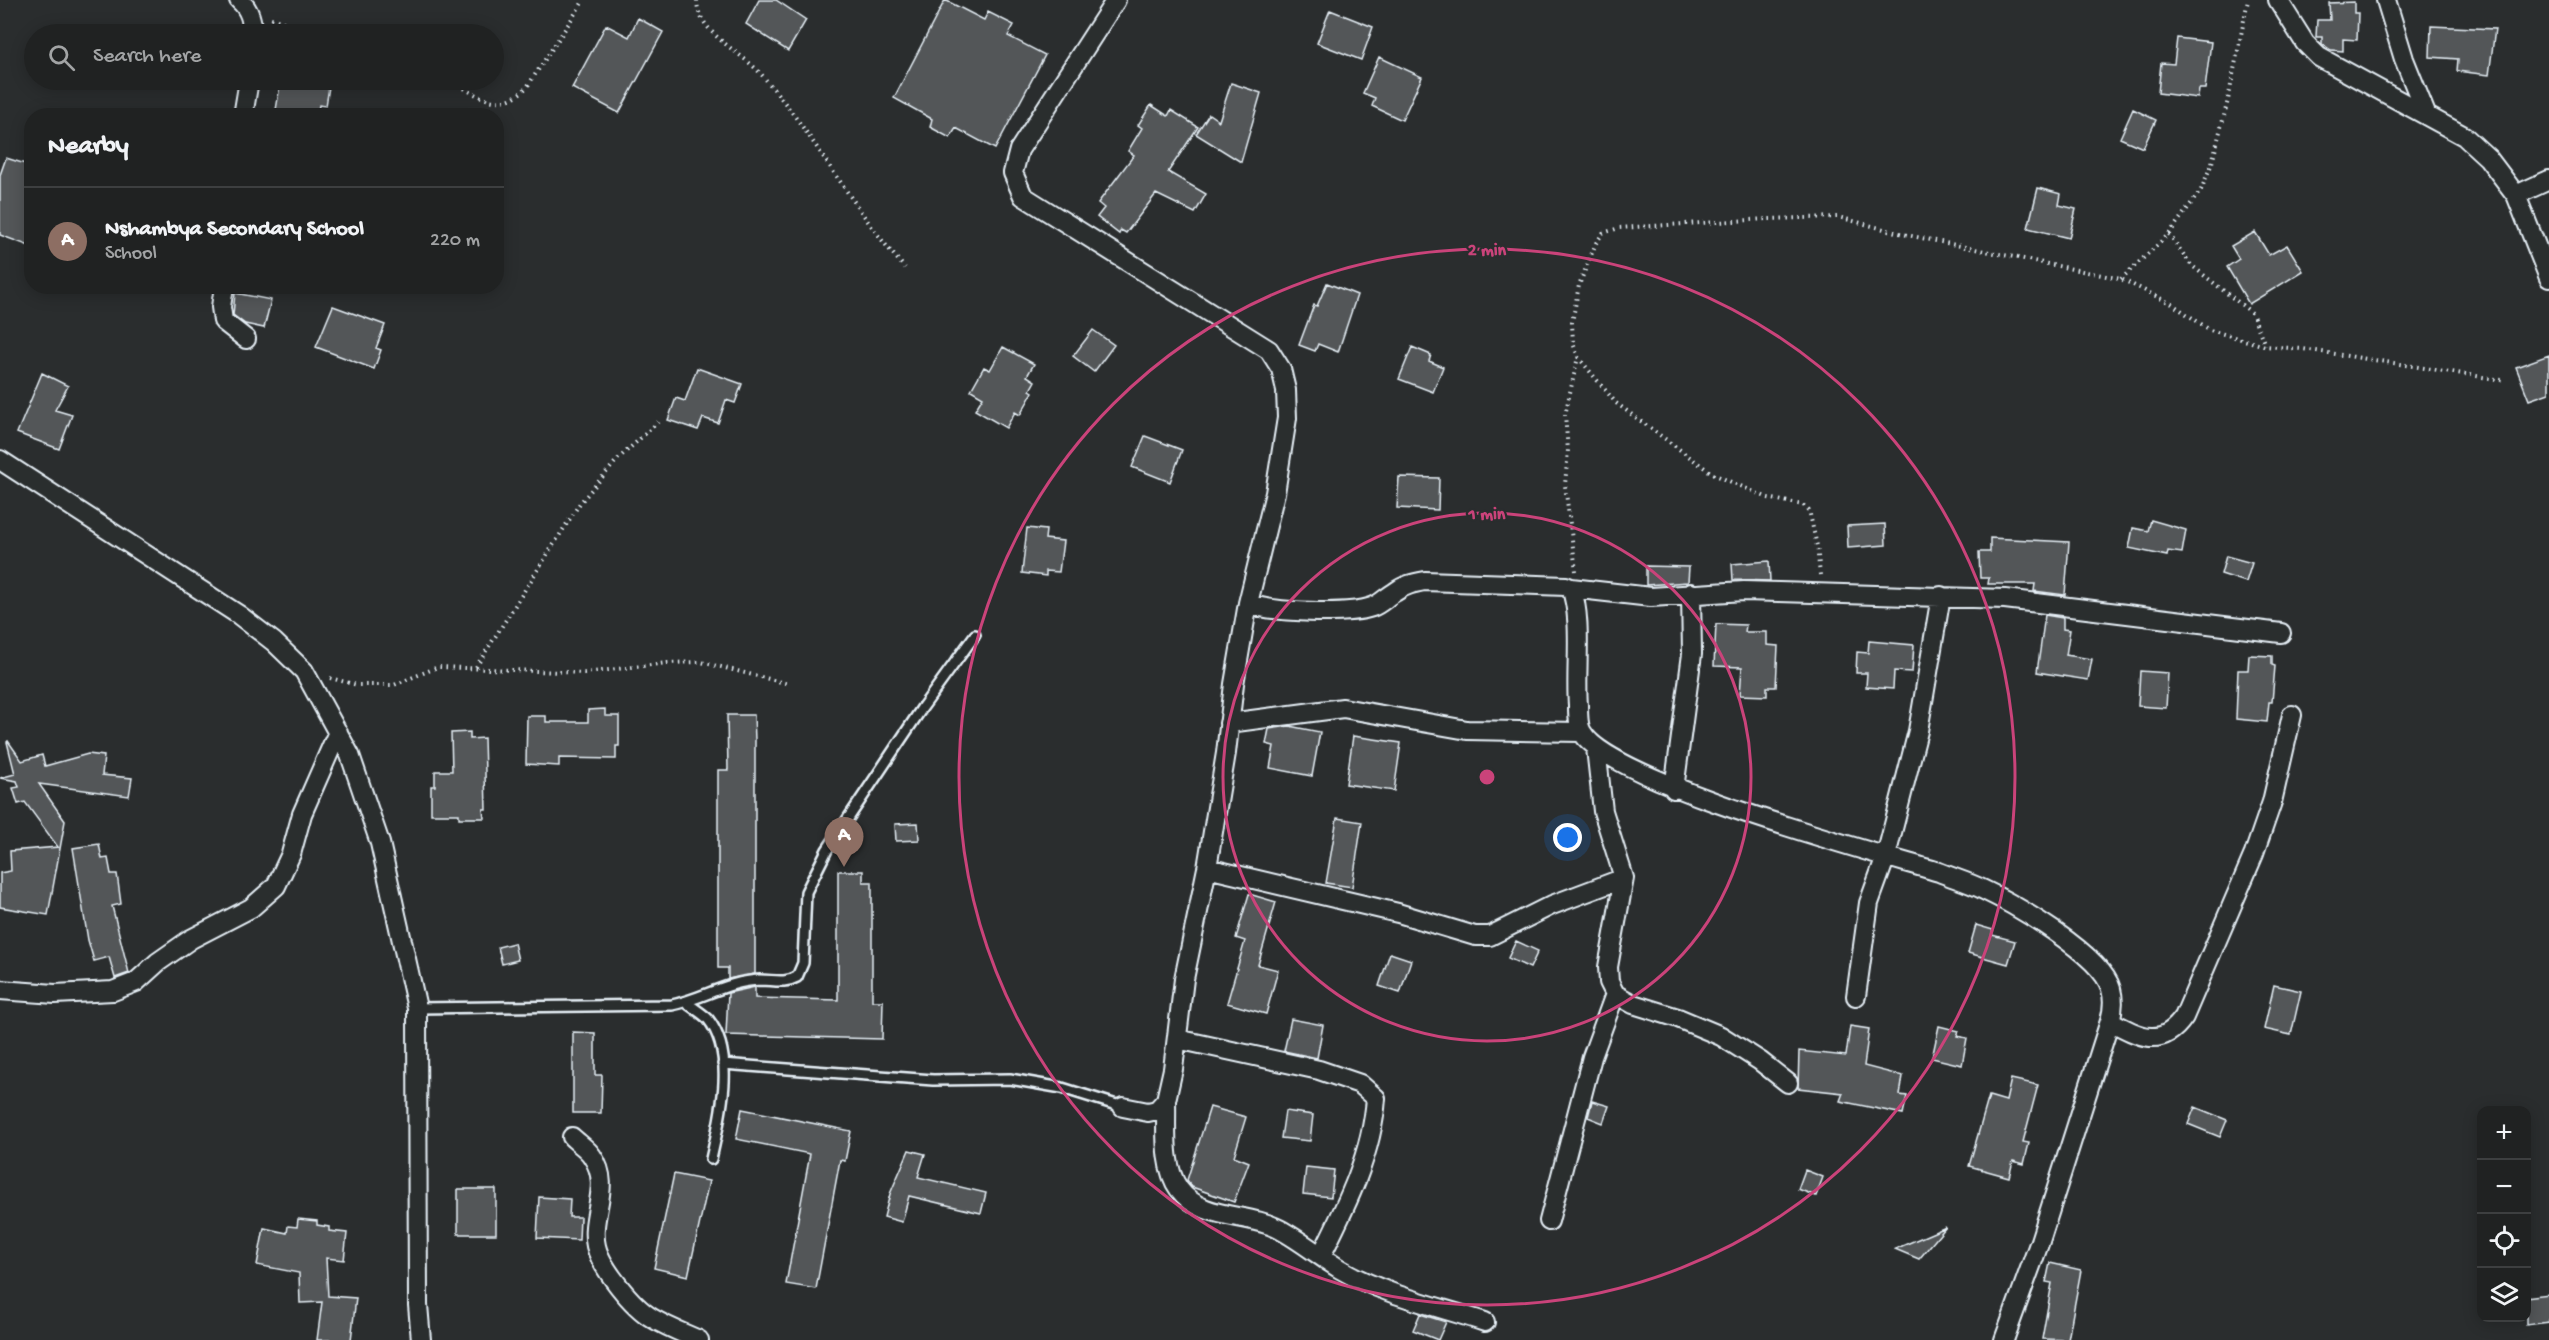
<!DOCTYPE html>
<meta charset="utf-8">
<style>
:root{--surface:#202222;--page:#2d2f2f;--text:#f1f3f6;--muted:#a2a4a5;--line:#3d3f40;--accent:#ffd166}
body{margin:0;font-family:"Gochi Hand",sans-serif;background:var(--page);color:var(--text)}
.controls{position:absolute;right:18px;bottom:18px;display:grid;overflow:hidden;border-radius:12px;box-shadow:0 3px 15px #0003}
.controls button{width:54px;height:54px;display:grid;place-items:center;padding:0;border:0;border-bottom:2px solid var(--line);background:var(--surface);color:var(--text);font:30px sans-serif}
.you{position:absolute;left:1568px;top:838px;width:21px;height:21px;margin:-15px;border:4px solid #fff;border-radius:50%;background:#1a73e8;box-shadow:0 0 0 9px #1a73e833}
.badge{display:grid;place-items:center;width:39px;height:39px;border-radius:50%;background:var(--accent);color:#fff;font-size:20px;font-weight:700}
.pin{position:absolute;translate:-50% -50px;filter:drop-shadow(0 2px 3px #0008)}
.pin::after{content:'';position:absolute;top:32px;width:21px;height:18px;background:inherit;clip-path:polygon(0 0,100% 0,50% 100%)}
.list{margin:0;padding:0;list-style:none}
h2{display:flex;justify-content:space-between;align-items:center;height:78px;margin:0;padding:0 24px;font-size:26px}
h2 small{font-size:20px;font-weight:400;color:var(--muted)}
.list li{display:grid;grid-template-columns:39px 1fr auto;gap:18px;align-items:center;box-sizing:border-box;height:108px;padding:0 24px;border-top:2px solid var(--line)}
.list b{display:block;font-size:22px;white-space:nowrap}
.list p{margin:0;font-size:20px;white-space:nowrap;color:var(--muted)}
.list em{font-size:20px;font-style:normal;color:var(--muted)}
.icon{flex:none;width:33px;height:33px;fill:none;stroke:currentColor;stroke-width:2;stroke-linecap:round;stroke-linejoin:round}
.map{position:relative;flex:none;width:2549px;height:1340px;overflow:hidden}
.search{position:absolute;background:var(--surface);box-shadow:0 3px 15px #0003;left:24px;top:24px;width:480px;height:66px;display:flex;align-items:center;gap:15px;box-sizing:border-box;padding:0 21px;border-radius:33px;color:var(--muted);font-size:22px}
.panel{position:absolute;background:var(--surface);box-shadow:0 3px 15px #0003;left:24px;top:108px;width:480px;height:186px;border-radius:24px}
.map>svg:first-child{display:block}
</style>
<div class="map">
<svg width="2549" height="1340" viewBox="0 0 2549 1340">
<rect width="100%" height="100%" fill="#2a2d2e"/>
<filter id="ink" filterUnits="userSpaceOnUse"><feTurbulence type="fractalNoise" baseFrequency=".0167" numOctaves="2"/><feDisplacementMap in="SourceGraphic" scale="12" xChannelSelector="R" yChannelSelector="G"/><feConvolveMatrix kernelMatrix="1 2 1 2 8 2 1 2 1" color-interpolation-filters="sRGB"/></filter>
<g filter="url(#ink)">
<path fill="#535759" stroke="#e8f1f8" stroke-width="1.5" d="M759,0h17l30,20 -18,31 -42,-27z
M945,0l39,20 4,-8 26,13 -6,11 37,19 -50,94 -39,-21 -6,10 -20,-11 2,-8 -38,-21z
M2354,2v11h4l-1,27 -14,-1v12l-12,-1 -9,-6v-7h-6l1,-17h13l-1,-17z
M1330,10l43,17 -12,33 -44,-17z
M638,18l25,14 -44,81 -47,-25 34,-63 23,12z
M2431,26l64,3 -6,46 -32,-4 1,-12 -28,-2z
M2177,38l34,4 -6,47h-6l-1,9 -40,-5 3,-30 13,1z
M1379,57l43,20 -20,43 -30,-14 3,-8 -12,-5z
M281,80h49l-4,26 -7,-1 -2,11h-42z
M1231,83l30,10 -20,69 -45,-28 13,-20 10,7z
M1151,105l17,11 3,-6 27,17 -30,45 38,22 -11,19 -39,-19 -30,39 -5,-3 -2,4 -22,-17 7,-9 -6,-5 36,-48 -6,-4 14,-23 -4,-3z
M2133,109l23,11 -13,28 -23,-10z
M6,158l26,8v81l-32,-12v-60z
M2038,188l23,6 -2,11 17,4 -7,29 -41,-10z
M2255,232l14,23 18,-10 16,26 -54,33 -22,-37 12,-8 -8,-13z
M1327,283l30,12 -19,57 -20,-8 -3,7 -16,-6 15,-40 3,1z
M235,293l36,7 -7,28 -19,-4 -12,-9z
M333,306l52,19 -9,23 5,2 -7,19 -58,-22z
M1093,330l21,15 -20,27 -21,-16z
M1003,347l31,17 -7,12 8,5 -5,9 3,2 -13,23 -5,-3 -9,16 -31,-18 8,-13 -12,-7 13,-23 6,3z
M1412,347l19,8 -2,6 14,6 -10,25 -34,-13z
M2549,355v38l-20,7 -13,-33z
M697,368l45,16 -7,19 -9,-3 -8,23 -15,-5 -5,12 -30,-10 8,-22 9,3z
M42,373l26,13 -13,24 17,5 -13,34 -42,-16z
M1145,436l37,14 -12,32 -38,-15z
M1399,477l40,1 -1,32 -41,-2z
M2151,520l35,10 -4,23 -14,-2 -1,5 -38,-8 4,-20 15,3z
M1885,524l1,21 -38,3 -1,-22z
M1027,528l19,2 -1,9 18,2 -4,31 -13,-1v5l-24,-3z
M1990,538l79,4 -4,53 -31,-4 1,-7h-47l1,-6h-9l-1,-26h11z
M2226,556l26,7 -6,19 -25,-8z
M1769,561l1,20 -37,-1 -1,-16z
M1646,566l43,1 -1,15 -42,3z
M2045,615l18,3v11l7,1 -4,25 26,4 -4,21 -51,-8z
M1716,624l30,1 -1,7h22v13l11,1 -2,41h-9v9l-27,-1 2,-28 -28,-1z
M1869,641l45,4 -2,27 -18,-1 -1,18 -27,-2 1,-14h-11l1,-21 11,1z
M2249,655l23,1v9l3,1 -3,36h-3l-2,20 -31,-3 2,-49h10z
M2140,671l28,2 -2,35 -28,-2z
M605,709v7h14v30h-3v13l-57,-1v8l-33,-2 1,-48h19v6h42v-12z
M727,715h27l1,25v234l-27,5v-11h-10v-198h10z
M1289,726l31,6 -8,44 -42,-8 4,-22 -8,-2 3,-15z
M470,732v7l14,-1 2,71h-3l1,9h-25v-4h-28v-28h4v-15h17l-1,-38z
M1353,736l48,7 -7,48 -48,-7z
M8,741l14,20 20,-6 3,11 43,-12 16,2 -2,19 30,3 -3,18 -90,-12 26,37 -17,94 -48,-8v-34l11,-2 -1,-20 48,-4 -33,-45 -7,2 -5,-16 6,-1 -2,-6 -17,-3 15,-4 -8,-32z
M1337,818l25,4 -10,65 -26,-4z
M918,823l1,17 -23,1 -1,-17z
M99,844l3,15 6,-1 3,16h6l4,30 -9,2 17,67 -14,5 -6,-21 -15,4 -6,-21 -15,-92z
M838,871h25v11h9v119h11l-1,38 -156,-4 2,-42 27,-6v11l83,2z
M1249,894l27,8 -18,63 20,5 -12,44 -39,-11 18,-62 -9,-3z
M1976,925l17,5 -1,5 23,6 -7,23 -40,-11z
M1516,941l22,10 -8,17 -22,-10z
M514,943l4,17 -16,4 -4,-17z
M1390,953l21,7 -11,33 -21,-7z
M2274,985l27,6 -10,44 -27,-6z
M1291,1019l32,6 -6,33 -33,-7z
M1850,1026l19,3 -5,37 39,10 -3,19 7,1 -4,18 -63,-13 3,-8 -45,-5 1,-37 47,5z
M1939,1026l20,5 -2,5 10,2 -5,27 -30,-7z
M573,1032l22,1v42h7l-1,38h-28z
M2011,1079l27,6 -15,57 6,1 -5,21 -11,-3 -4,16 -40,-11 20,-70 17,5z
M1592,1101l17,5 -6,17 -15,-6z
M1210,1107l36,10 -12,39 15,6 -15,40 -42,-15 -5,-7z
M2195,1107l32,13 -7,17 -32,-13z
M742,1109l109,22 -6,30 -5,-1 -24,129 -30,-5 24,-130 -74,-15z
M1285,1111l28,4 -3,26 -29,-3z
M909,1150l16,4 -7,23 68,16 -5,20 -72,-17 -7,26 -18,-5 6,-23z
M1306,1167l28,3 -3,27 -28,-3z
M1805,1170l18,7 -7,19 -18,-7z
M674,1174l35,7 -21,95 -34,-8z
M458,1189h38v45h-38z
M539,1197l31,2 -1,18h11l-1,23 -42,-2z
M298,1219l19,2v4l12,2v4l18,2 -3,27 -18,-2 2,38 28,2 -5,42h-34l5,-38 -22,1 -1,-30 -42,-8 7,-37 23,5 1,-7 9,1z
M1946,1227l-27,32 -24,-10z
M2050,1263l31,7 -13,70 -26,-1 10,-56 -6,-1z
M2549,1294v28l-23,3v-28z
M1420,1314l26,8 -8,18 -25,-10z"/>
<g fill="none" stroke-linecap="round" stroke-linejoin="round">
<g stroke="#e8f1f8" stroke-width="14">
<path id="service" d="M686,1002c7,6 16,11 22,17 29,36 12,99 3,140
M417,1008l255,-3c30,-6 56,-24 88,-25 14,0 24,4 37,-3l6,-14 3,-71 21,-42 95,-142 53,-73
M723,1064l210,16 77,-1 52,9 61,19"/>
</g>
<g stroke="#e8f1f8" stroke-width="22">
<path id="minor" d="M239,0c11,9 13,21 14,34
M1116,0l-97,150 -6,23 10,23 246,154 12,19 5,21 1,28 -12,75 -27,110 -14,81 -8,69 -19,115 -23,111 -11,90 -7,31 -9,10 -9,2 -25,-5
M2278,0l27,43 14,14 145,79 24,22 28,37 33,83
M2386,0l18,59 22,55
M243,116l6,-36
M2516,195l33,-15
M224,286l-3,21 2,14 23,18
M0,460l239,155 35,27 30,29 46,84 30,88 37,165 1,297 3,35
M1571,588l80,9 93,-6 261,8 276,34
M1248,603c22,10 101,12 124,4 9,-3 14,-10 23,-15 9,-7 19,-9 30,-11l141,5 5,2c12,31 4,83 7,117 0,8 0,21 4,27 26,49 294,121 357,140 14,6 29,10 43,17 32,15 120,66 129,100 3,11 2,22 -1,32l-70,220 -36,99
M1229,723l114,-15 124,22 114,2
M1596,748l7,63 21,67 -16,89 1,15 6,12 18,10 45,14 43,18 39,25 28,22
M1674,789l18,-135 -1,-61
M1207,868l191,45 77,23h15l62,-31 72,-27
M0,990l55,4 58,-3 23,-9 22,-20 33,-23 60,-31 25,-22 15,-32 11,-40 36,-82
M1856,996l13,-93 17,-47 32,-125 23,-135
M2110,1021c30,16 52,28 74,-4l70,-163 18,-52 20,-87
M1177,1039l142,31 41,14 16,14c-4,57 -30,108 -55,158
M1166,1100c1,28 -4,65 13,89 23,32 68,23 100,40 21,11 40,27 61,40 44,26 97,37 145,53
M572,1137c6,6 16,12 20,19 21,30 -3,59 4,90 5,22 37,61 56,72 15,9 31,15 47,22
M1549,1221l43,-164 23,-63"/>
</g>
<path stroke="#e8f1f8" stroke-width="4" stroke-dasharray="1.5 4.5" stroke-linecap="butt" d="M697,0c0,33 44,51 64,74 53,60 91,134 144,194
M271,18l51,16
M448,80c30,14 50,36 79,7l57,-87
M2169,234l22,31 61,48 13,32
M2121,279l48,-45 32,-44 11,-27 16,-63 20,-100
M1576,571l-11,-86 3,-35 -3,-35 13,-58
M1820,575l-3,-29 -8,-36 -6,-5 -35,-7 -55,-24 -97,-71 -38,-46 -5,-14 -1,-21 3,-15 4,-22 17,-42 7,-10 16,-5 148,-9 71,-2 69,18 214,44 51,25 38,26 55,16 38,3 199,31
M476,667l104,-164 38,-44 40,-37
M330,678l27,7h37l44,-18 146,6 83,-10 34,-1 88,22"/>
<use href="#service" stroke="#2a2d2e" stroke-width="9"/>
<use href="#minor" stroke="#2a2d2e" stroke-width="18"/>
</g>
</g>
<g fill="none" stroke="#ca437a" stroke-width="3">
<circle cx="1487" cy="777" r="264"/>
<circle cx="1487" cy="777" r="528"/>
</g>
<circle cx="1487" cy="777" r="9" fill="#ca437a" stroke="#2a2d2e" stroke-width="3"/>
<g font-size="18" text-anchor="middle" font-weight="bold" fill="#ca437a" stroke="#2a2d2e" stroke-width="4.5" stroke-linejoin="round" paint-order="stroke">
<text x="1487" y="255">2 min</text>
<text x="1487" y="519">1 min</text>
</g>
</svg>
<div class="controls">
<button>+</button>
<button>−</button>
<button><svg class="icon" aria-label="locate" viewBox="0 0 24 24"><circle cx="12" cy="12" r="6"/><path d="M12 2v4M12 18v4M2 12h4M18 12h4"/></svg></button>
<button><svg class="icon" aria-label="layers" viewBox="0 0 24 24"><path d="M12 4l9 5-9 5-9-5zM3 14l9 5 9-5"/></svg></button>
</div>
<div class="you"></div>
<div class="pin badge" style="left:844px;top:867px;background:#8d6e63">A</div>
<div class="search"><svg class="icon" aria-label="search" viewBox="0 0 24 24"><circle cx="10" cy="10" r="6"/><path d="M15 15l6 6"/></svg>Search here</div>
<section class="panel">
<h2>Nearby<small></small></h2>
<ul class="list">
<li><span class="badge" style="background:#8d6e63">A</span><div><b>Nshambya Secondary School</b><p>School</p></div><em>220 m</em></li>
</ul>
</section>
</div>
